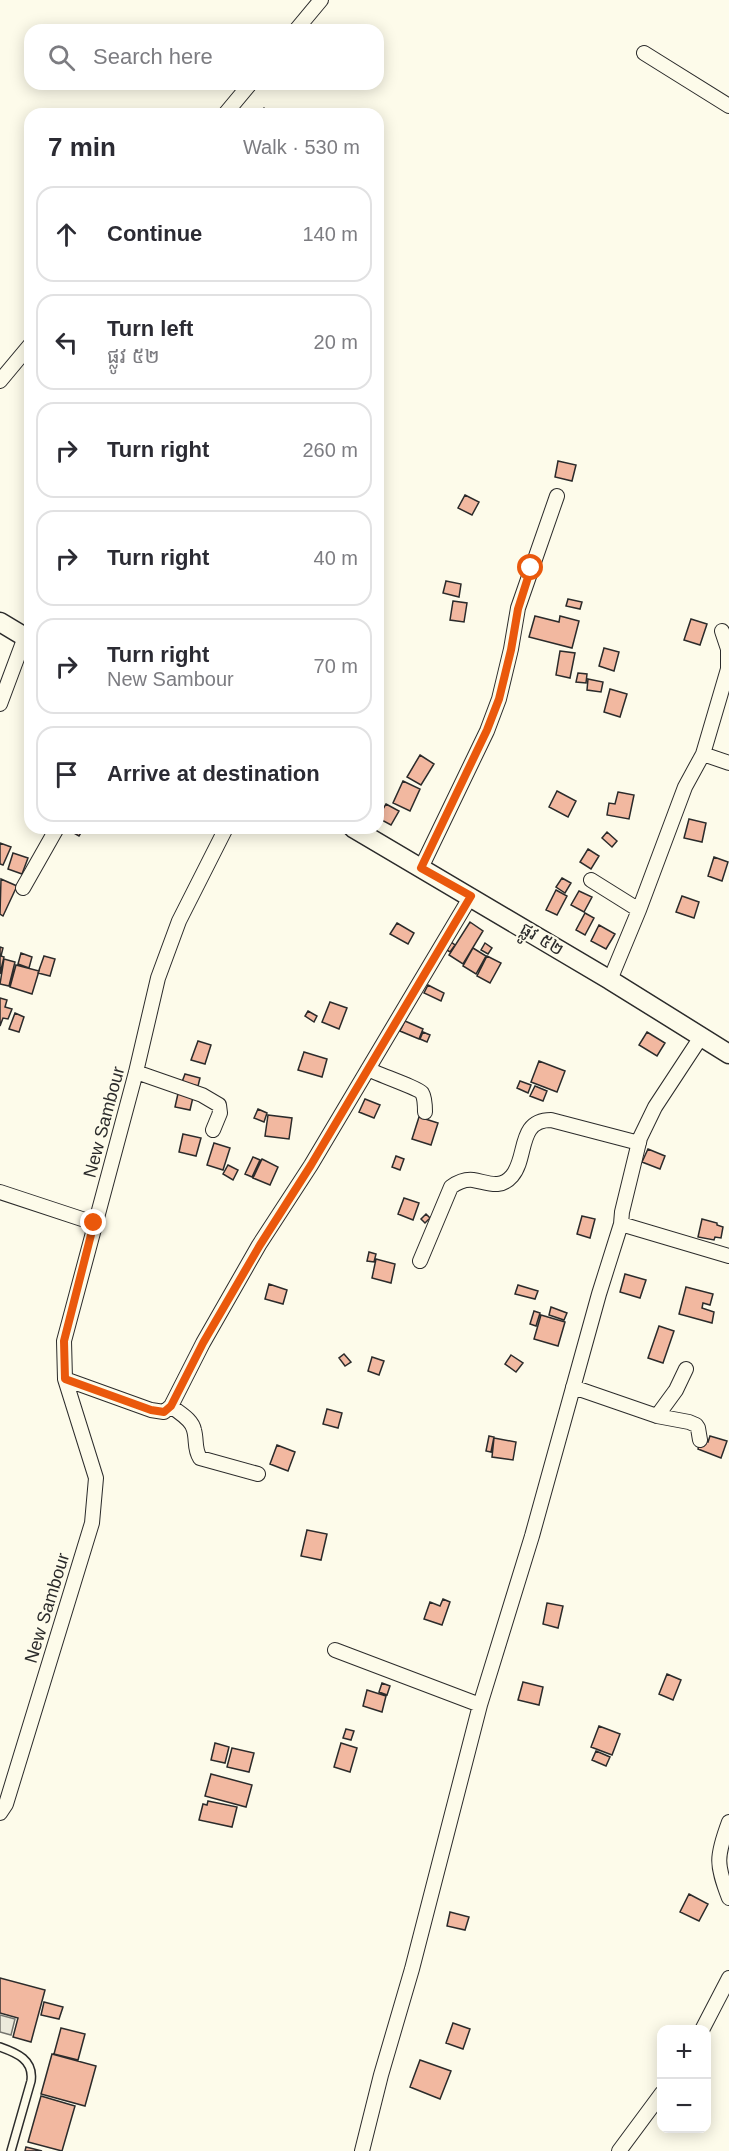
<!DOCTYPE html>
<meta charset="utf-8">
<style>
:root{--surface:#fff;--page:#f2f2f3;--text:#2b2b33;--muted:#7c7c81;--line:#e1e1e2}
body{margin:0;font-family:Arial,"Noto Sans Khmer",sans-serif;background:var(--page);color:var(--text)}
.controls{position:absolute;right:18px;bottom:18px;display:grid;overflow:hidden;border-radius:12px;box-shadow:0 3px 15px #0003}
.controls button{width:54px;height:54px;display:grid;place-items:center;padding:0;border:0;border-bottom:2px solid var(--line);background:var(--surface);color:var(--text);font:30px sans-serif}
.stop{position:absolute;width:18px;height:18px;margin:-14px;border:4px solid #ea580c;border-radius:50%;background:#fff}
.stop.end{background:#ea580c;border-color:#fff;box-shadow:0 2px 6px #0008}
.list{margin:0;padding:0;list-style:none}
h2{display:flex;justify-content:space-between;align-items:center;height:78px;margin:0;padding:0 24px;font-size:26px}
h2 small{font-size:20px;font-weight:400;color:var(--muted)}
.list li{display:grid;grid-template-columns:39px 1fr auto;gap:18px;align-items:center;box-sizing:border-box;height:96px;margin:0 12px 12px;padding:0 12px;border:2px solid var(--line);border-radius:18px}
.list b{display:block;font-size:22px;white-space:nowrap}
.list p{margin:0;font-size:20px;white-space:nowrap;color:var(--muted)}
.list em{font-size:20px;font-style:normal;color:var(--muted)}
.icon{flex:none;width:33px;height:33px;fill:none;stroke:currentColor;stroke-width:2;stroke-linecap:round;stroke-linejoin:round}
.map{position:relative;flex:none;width:729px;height:2151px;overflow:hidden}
.search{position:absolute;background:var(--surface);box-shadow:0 3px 15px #0003;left:24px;top:24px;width:360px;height:66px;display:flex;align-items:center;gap:15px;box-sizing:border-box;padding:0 21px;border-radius:18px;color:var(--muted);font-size:22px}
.panel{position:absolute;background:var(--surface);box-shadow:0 3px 15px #0003;left:24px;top:108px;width:360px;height:726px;border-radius:18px}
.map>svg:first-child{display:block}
</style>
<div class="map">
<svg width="729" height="2151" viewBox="0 0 729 2151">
<rect width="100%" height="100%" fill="#fdfbea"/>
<path fill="#eceadb" stroke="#74746e" stroke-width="1.5" d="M0,2015l15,4 -4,16 -11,-3z"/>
<path fill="#f2b8a0" stroke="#2b2b2b" stroke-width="1.5" d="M264,108l8,6h-12z
M558,461l18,4 -4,16 -17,-4z
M465,495l14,7 -7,13 -14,-7z
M446,581l15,3 -2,13 -16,-4z
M568,599l14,3 -2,7 -14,-3z
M453,601l14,2 -3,19 -14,-2z
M535,616l24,6 1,-6 19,5 -7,27 -43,-11z
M691,619l16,5 -7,21 -16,-5z
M604,648l15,4 -5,19 -15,-5z
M560,651l15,2 -5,25 -14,-3z
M578,673l9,1 -1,9 -10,-1z
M588,679l15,3 -2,10 -14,-2z
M610,689l17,5 -7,23 -16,-5z
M420,755l14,9 -13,21 -14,-8z
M403,781l17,8 -10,22 -17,-8z
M557,791l19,10 -8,16 -19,-10z
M618,792l16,3 -5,24 -22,-4 2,-12 6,1z
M386,804l13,7 -8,14 -13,-7z
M689,819l17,4 -4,19 -18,-4z
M65,828h19l-5,8z
M607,832l10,9 -5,6 -10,-9z
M0,843l11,4 -8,18 -3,-1z
M588,849l11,7 -8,13 -11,-7z
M13,853l15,5 -6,16 -14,-5z
M714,857l14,5 -6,19 -14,-5z
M562,878l9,5 -6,10 -9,-6z
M1,879l16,7 -14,30 -3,-2z
M556,890l11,6 -10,19 -11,-5z
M579,891l13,6 -8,15 -13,-7z
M682,896l17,6 -5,16 -18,-6z
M585,913l9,5 -9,17 -9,-5z
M470,922l13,9 -20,33 -14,-9z
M397,923l17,10 -6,11 -18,-10z
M599,925l16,9 -9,15 -15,-8z
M447,939l8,6 -5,7 -8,-5z
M485,943l7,5 -4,6 -7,-4z
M0,947l3,1 -2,8 3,1 -4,17z
M473,948l13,8 -10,18 -13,-8z
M21,953l11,4 -3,11 -11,-4z
M44,956l11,3 -5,17 -12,-3z
M487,956l14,7 -11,20 -13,-7z
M4,959l11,3 -6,24 -9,-2z
M16,965l23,6 -7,23 -22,-7z
M428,985l16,8 -3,8 -17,-8z
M0,998l7,2 -2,7 7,2 -4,10 -5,-1 -3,8z
M330,1002l17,6 -8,21 -17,-7z
M308,1011l9,5 -3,6 -9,-6z
M15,1013l9,4 -5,15 -10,-3z
M405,1021l18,8 -4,10 -19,-8z
M423,1032l7,3 -3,7 -7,-3z
M647,1032l18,11 -8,13 -18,-11z
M198,1041l13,4 -6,19 -14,-4z
M304,1052l23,7 -5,18 -24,-7z
M539,1061l26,10 -8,21 -26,-10z
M185,1074l15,4 -2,8 -16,-4z
M520,1081l11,4 -3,8 -11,-5z
M535,1086l12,5 -4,10 -13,-5z
M179,1089l15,4 -4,17 -15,-3z
M365,1099l15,6 -6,13 -15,-6z
M258,1109l9,4 -3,9 -10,-4z
M268,1115l24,3 -3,21 -24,-3z
M419,1117l19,6 -7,22 -19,-6z
M183,1134l18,4 -5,18 -17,-4z
M214,1143l16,5 -7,22 -16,-5z
M648,1149l17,7 -5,13 -18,-7z
M396,1156l8,3 -4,11 -8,-3z
M253,1157l7,3 -8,17 -7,-3z
M262,1159l16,8 -8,18 -17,-7z
M228,1165l10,5 -5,10 -10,-6z
M404,1198l15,5 -6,17 -15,-6z
M426,1214l4,4 -5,5 -4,-4z
M582,1216l13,3 -5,19 -13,-4z
M702,1219l15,4v2l6,2 -2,11 -6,-1 -1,3 -16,-3z
M369,1252l7,2 -2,8 -7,-1z
M376,1259l19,5 -4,19 -19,-5z
M625,1274l21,6 -6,18 -20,-6z
M269,1284l18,6 -4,14 -18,-5z
M518,1285l20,6 -3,8 -20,-5z
M686,1287l27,7 -3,11 -7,-2 -1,5 12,4 -2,11 -33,-9z
M551,1307l16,6 -3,7 -15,-5z
M534,1311l6,2 -4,13 -6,-2z
M541,1315l24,7 -7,24 -24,-7z
M659,1326l15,5 -11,32 -15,-5z
M344,1354l7,8 -6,4 -6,-8z
M511,1355l12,8 -7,9 -11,-8z
M372,1357l12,4 -5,14 -11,-4z
M327,1409l15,4 -4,15 -15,-4z
M489,1436l5,1 -3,15 -5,-1z
M710,1436l17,5 -6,17 -23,-9 3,-10 7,3z
M494,1438l22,4 -3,18 -21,-3z
M277,1445l18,7 -7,19 -18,-7z
M307,1530l20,4 -6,26 -20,-4z
M443,1599l7,3 -8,23 -18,-6 6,-17 10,4z
M547,1603l16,3 -5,22 -15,-4z
M667,1674l14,6 -8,20 -14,-6z
M523,1682l20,5 -4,18 -21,-5z
M382,1683l8,3 -3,9 -8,-3z
M367,1690l19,6 -4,16 -19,-6z
M599,1726l21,8 -8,21 -21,-8z
M346,1729l8,2 -3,9 -8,-2z
M215,1743l14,4 -4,16 -14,-3z
M341,1743l16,5 -7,24 -16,-5z
M232,1748l22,5 -5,19 -22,-5z
M596,1751l14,6 -4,9 -14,-6z
M211,1774l41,11 -6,22 -41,-11z
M208,1801l29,6 -5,20 -33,-7 4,-16 4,1z
M689,1894l19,10 -9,17 -19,-9z
M450,1912l19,5 -4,13 -18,-4z
M0,1978l45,12 -14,52 -18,-5 5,-19 -18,-5z
M44,2002l19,5 -4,12 -18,-4z
M453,2023l17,6 -7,20 -17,-6z
M61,2028l24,6 -7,26 -24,-6z
M52,2054l44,12 -11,40 -44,-12z
M420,2060l31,11 -11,28 -30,-12z
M41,2096l34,10 -13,45 -34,-9z
M26,2147l16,4h-17z"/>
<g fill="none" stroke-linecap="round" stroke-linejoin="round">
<g stroke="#2b2b2b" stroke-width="10">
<path id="service" d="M0,2047c17,6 34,13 31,34l-20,70"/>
</g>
<g stroke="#2b2b2b" stroke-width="16">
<path id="minor" d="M296,30l25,-30
M644,53l85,53
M225,114l25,-30
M0,381l30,-36
M0,704l25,-67
M703,754l26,9
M421,868l66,-137 12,-32 12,-50 7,-41 39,-112
M591,880l48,30
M23,888l34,-60
M610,980l29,-70 46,-123 18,-33 25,-85v-20l-6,-18
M368,1069c9,5 50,19 54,24 3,5 3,13 3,19
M136,1072l66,23 17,10 1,8 -7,17
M0,1192l94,31
M621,1224l108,32
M420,1261l31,-74c7,-5 13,-8 22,-7 14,2 27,10 39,-4 16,-19 5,-56 39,-56l88,23
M65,1379l86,31 13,2 7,-6 32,-63 56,-98 52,-80 160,-269
M573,1387l84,29 32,6 7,3 2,3 2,12
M171,1406c8,7 21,13 23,24 3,10 0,19 6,28l58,16
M657,1416l19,-26 10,-21
M335,1650l145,55
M0,1813l6,-9 86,-281 4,-45 -31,-99 -1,-38 72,-269 22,-94 21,-57 47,-93
M729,1822c-13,35 -13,42 0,76
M702,2030l27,-52
M362,2151l19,-76 31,-106 68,-264 52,-169 67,-242 22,-70 1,-12 18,-74 15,-31 46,-70
M619,2151l43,-58"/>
</g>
<g stroke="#2b2b2b" stroke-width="21">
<path id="tertiary" d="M0,622l30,18
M353,828l257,152 119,74"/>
</g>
<use href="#service" stroke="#fdfbea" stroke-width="7"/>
<use href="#minor" stroke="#fdfbea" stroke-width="14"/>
<use href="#tertiary" stroke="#fdfbea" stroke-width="18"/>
</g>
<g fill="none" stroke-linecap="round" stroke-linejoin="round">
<path stroke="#ea580c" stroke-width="8" d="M94,1223l-30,118 1,38 86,31 13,2 7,-6 32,-63 57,-98 51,-80 160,-269 -50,-28 66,-138 12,-31 12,-49 7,-41 13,-41"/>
</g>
<g text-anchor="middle" stroke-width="4.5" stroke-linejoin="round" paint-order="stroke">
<g font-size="18" fill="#2b2b2b" stroke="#fdfbea">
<text transform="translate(542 939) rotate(31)" y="6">ផ្លូវ ៥២</text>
<text transform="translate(104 1122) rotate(-75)" y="6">New Sambour</text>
<text transform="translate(47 1608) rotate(-73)" y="6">New Sambour</text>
</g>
</g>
</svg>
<div class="controls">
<button>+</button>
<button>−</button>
</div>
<div class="stop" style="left:531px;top:568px"></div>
<div class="stop end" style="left:94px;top:1223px"></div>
<div class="search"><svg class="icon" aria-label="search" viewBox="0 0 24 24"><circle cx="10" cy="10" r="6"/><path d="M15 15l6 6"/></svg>Search here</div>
<section class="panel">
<h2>7 min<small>Walk · 530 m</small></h2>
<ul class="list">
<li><svg class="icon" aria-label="ahead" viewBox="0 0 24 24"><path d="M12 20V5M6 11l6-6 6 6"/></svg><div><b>Continue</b></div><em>140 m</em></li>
<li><svg class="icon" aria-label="left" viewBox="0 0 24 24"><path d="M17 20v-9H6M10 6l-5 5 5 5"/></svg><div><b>Turn left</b><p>ផ្លូវ ៥២</p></div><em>20 m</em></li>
<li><svg class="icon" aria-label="right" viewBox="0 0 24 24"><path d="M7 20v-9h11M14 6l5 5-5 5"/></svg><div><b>Turn right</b></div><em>260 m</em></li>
<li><svg class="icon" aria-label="right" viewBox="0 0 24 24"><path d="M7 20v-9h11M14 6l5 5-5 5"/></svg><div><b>Turn right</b></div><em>40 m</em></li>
<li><svg class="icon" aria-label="right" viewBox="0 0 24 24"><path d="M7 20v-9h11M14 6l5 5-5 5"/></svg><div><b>Turn right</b><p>New Sambour</p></div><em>70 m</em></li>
<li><svg class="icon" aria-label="arrive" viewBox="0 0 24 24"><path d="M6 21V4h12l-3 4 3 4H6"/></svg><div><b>Arrive at destination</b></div></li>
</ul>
</section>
</div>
